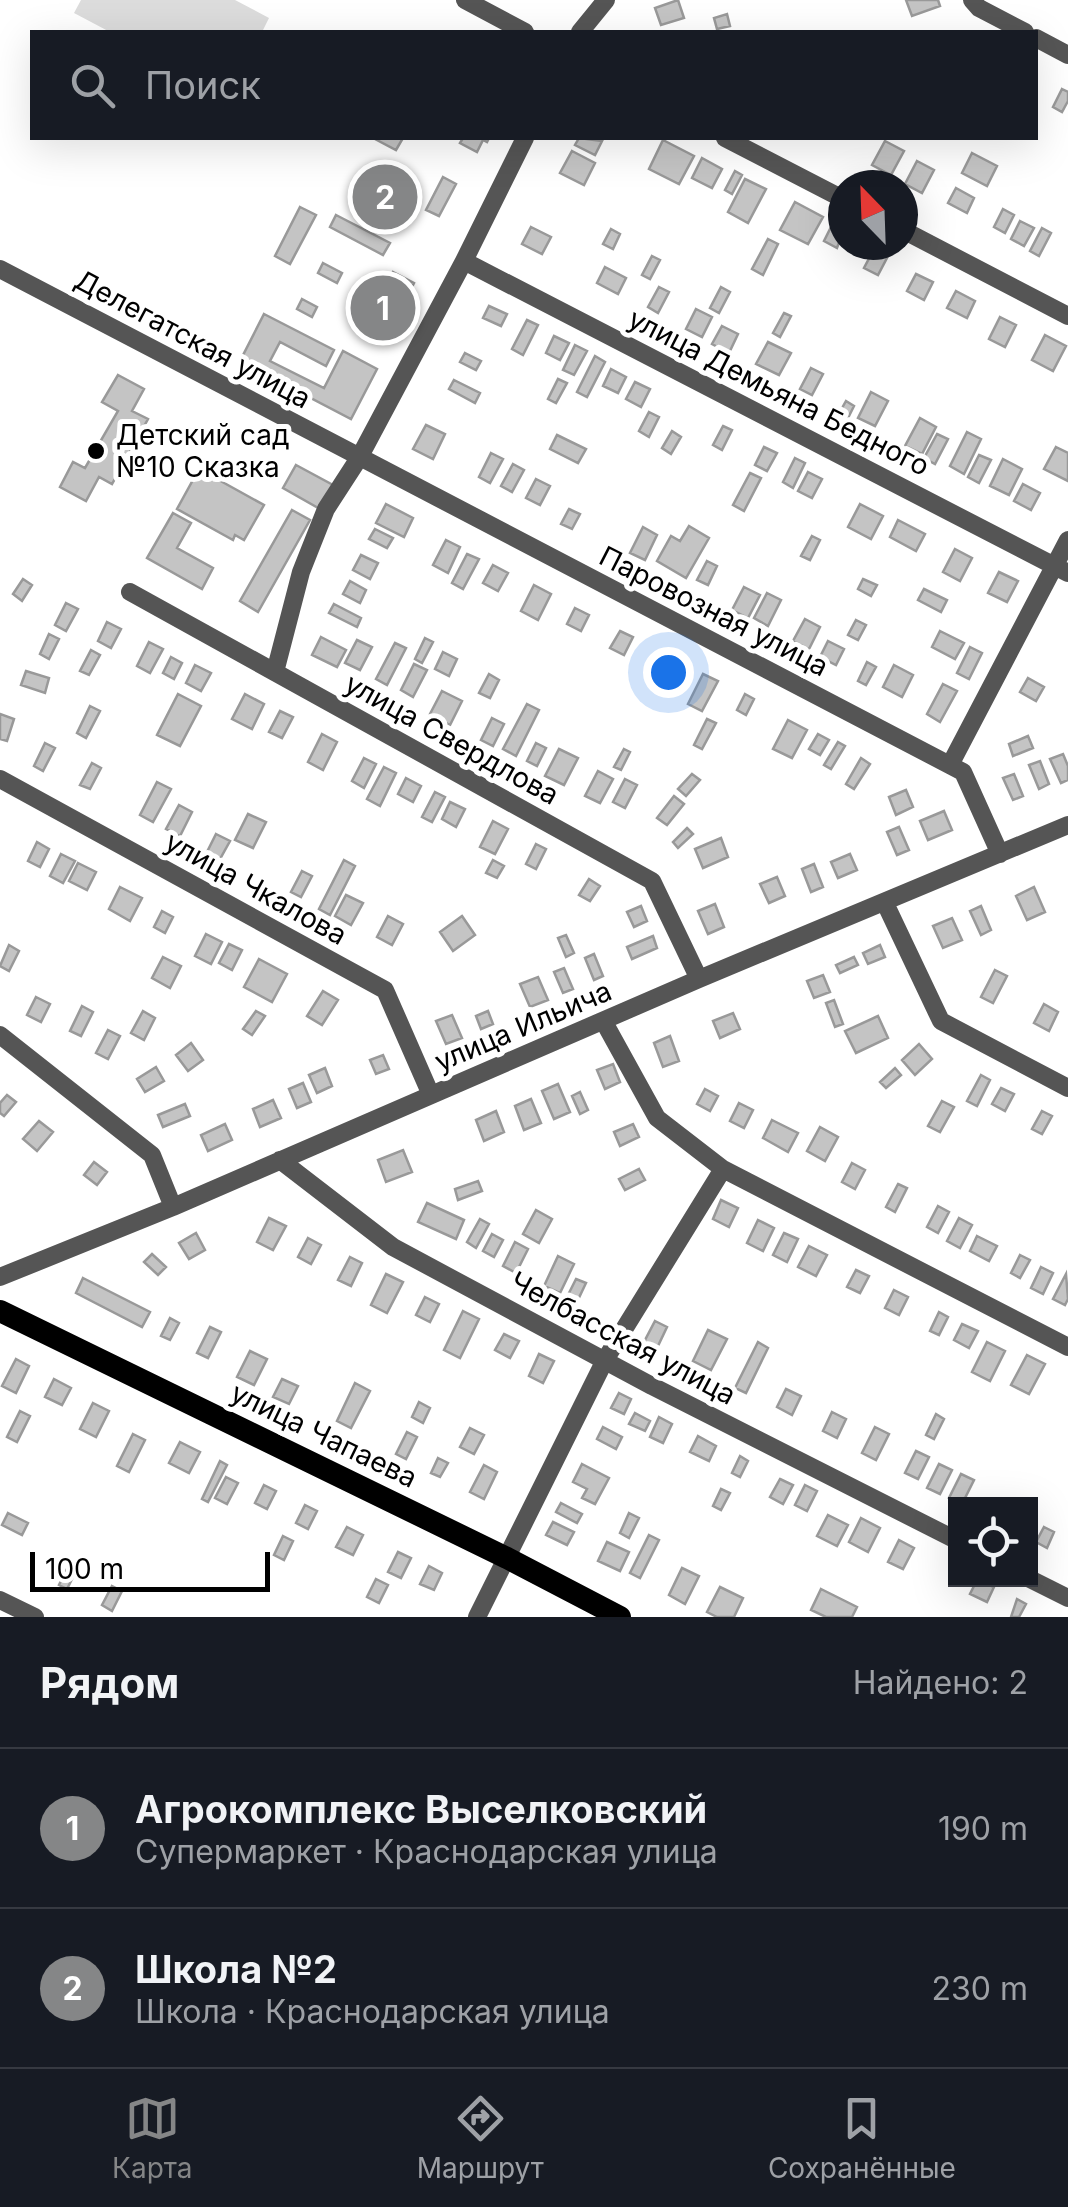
<!DOCTYPE html>
<html lang="ru">
<meta charset="utf-8">
<style>
:root{--surface:#171b24;--page:#242831;--text:#f1f3f6;--muted:#9ea1a6;--line:#363941;--accent:#858687}
body{margin:0;font-family:Inter,sans-serif;background:var(--page);color:var(--text)}
.controls{position:absolute;right:30px;bottom:30px;display:grid;overflow:hidden;border-radius:0px;box-shadow:0 10px 40px #0002}
.controls button{width:90px;height:90px;display:grid;place-items:center;padding:0;border:0;border-bottom:2px solid var(--line);background:var(--surface);color:var(--text);font:50px sans-serif}
.compass{position:absolute;left:828px;top:170px;width:90px;height:90px;border-radius:50%;background:var(--surface);box-shadow:0 10px 40px #0002;rotate:337deg}
.scale{position:absolute;left:30px;bottom:25px;width:240px;box-sizing:border-box;padding-left:10px;border:5px solid #000;border-top:0;font-size:28px;line-height:35px;white-space:nowrap;color:#000;-webkit-text-stroke:8px #fff;paint-order:stroke}
.you{position:absolute;left:668px;top:672px;width:35px;height:35px;margin:-25px;border:8px solid #fff;border-radius:50%;background:#1a73e8;box-shadow:0 0 0 15px #1a73e833}
.badge{display:grid;place-items:center;width:65px;height:65px;border-radius:50%;background:var(--accent);color:#fff;font-size:32px;font-weight:700}
.pin{position:absolute;translate:-50% -50%;border:5px solid #fff;box-shadow:0 2px 10px #0006}
.list{margin:0;padding:0;list-style:none}
h2{display:flex;justify-content:space-between;align-items:center;height:130px;margin:0;padding:0 40px;font-size:42px}
h2 small{font-size:32px;font-weight:400;color:var(--muted)}
.list li{display:grid;grid-template-columns:65px 1fr auto;gap:30px;align-items:center;box-sizing:border-box;height:160px;padding:0 40px;border-top:2px solid var(--line)}
.list b{display:block;font-size:38px;white-space:nowrap}
.list p{margin:0;font-size:32px;white-space:nowrap;color:var(--muted)}
.list em{font-size:32px;font-style:normal;color:var(--muted)}
.icon{flex:none;width:55px;height:55px;fill:none;stroke:currentColor;stroke-width:2;stroke-linecap:round;stroke-linejoin:round}
.map{position:relative;flex:none;width:1068px;height:1617px;overflow:hidden}
.search{position:absolute;background:var(--surface);box-shadow:0 10px 40px #0002;left:30px;right:30px;top:30px;height:110px;display:flex;align-items:center;gap:25px;box-sizing:border-box;padding:0 35px;border-radius:0px;color:var(--muted);font-size:38px}
.sheet{height:450px;background:var(--surface)}
nav{display:flex;justify-content:space-around;align-items:center;box-sizing:border-box;height:140px;border-top:2px solid var(--line);background:var(--surface);font-size:28px;color:var(--muted)}
nav a{display:grid;justify-items:center;gap:5px}
nav .on{color:var(--accent)}
.map>svg:first-child{display:block}
</style>
<div class="map">
<svg width="1068" height="1617" viewBox="0 0 1068 1617">
<rect width="100%" height="100%" fill="#fff"/>
<path fill="#dcdcdc" d="M81,0h154l34,18 -7,14h-152l-36,-19z"/>
<path fill="#c4c4c4" stroke="#999" stroke-width="2.5" d="M678,0l6,18 -23,7 -6,-17z
M906,0h32l2,6 -28,10z
M727,14l3,12 -13,3 -3,-11z
M1062,89l6,3v9l-6,11 -9,-5z
M373,138h30l-7,12z
M463,138h26l-2,4 -4,-2 -6,12 -17,-9z
M579,138l23,3 -7,14 -20,-10z
M663,140l31,16 -15,28 -30,-15z
M885,141l19,10 -13,24 -19,-10z
M572,151l23,12 -11,22 -24,-12z
M972,153l25,13 -10,20 -25,-13z
M702,158l20,11 -10,19 -20,-10z
M917,161l17,9 -12,23 -17,-9z
M735,171l7,4 -10,19 -7,-4z
M443,177l13,7 -17,32 -13,-6z
M745,179l21,10 -18,34 -20,-11z
M956,188l18,10 -7,15 -19,-10z
M795,202l28,15 -15,27 -28,-14z
M300,207l16,8 -26,49 -15,-8z
M1003,209l11,6 -9,18 -11,-6z
M336,215l54,28 -7,12 -53,-28z
M1020,221l14,7 -10,18 -13,-7z
M832,225l11,6 -6,17 -13,-7z
M531,227l20,10 -9,17 -20,-10z
M1042,228l9,5 -12,23 -9,-5z
M611,229l9,5 -7,15 -10,-5z
M768,239l10,5 -15,31 -11,-6z
M874,249l14,7 -10,19 -14,-7z
M652,256l8,4 -10,19 -8,-4z
M323,263l19,10 -5,10 -19,-10z
M605,267l21,11 -8,16 -21,-11z
M393,272l21,11 -26,51 -21,-11z
M916,274l17,8 -9,18 -17,-9z
M659,287l10,5 -11,21 -10,-6z
M721,287l9,5 -11,21 -9,-5z
M956,291l19,10 -8,17 -20,-10z
M302,299l15,8 -5,10 -15,-8z
M489,306l18,8 -6,12 -18,-8z
M696,309l16,8 -10,20 -16,-8z
M784,313l7,3 -11,21 -7,-4z
M264,314l70,36 -8,16 -46,-24 -10,19 54,27 19,-37 34,18 -26,50 -111,-58z
M1000,317l16,8 -11,22 -16,-8z
M527,320l11,5 -15,30 -11,-6z
M722,326l16,8 -9,19 -17,-9z
M1045,335l21,11 -13,25 -21,-11z
M554,336l15,7 -9,17 -14,-7z
M768,342l23,11 -12,22 -23,-11z
M575,345l12,6 -13,24 -11,-5z
M465,353l16,8 -5,9 -16,-8z
M595,356l10,6 -18,35 -10,-5z
M811,368l12,6 -11,21 -12,-6z
M611,369l15,8 -8,16 -15,-7z
M118,375l26,14 -12,22 16,8 -36,65 -13,-7 -13,24 -26,-14 13,-25 12,6 33,-57 -16,-9z
M558,379l9,4 -11,20 -8,-4z
M454,380l26,13 -5,10 -26,-14z
M635,382l15,7 -9,18 -15,-8z
M871,392l17,9 -13,25 -17,-8z
M846,401l8,5 -8,16 -9,-5z
M649,412l10,5 -10,20 -10,-6z
M920,418l16,9 -14,27 -17,-8z
M426,425l19,9 -12,25 -20,-10z
M723,426l9,4 -10,20 -9,-5z
M672,431l9,6 -10,17 -9,-6z
M967,432l14,7 -17,35 -14,-8z
M937,434l11,5 -13,25 -11,-6z
M557,435l29,14 -8,14 -28,-14z
M764,447l13,6 -10,18 -12,-6z
M1056,447l12,6v28l-24,-12z
M491,453l12,6 -13,24 -11,-6z
M979,455l12,5 -12,23 -11,-6z
M795,458l10,5 -12,25 -10,-6z
M1003,459l19,10 -13,26 -19,-9z
M513,464l11,6 -12,22 -11,-6z
M296,465l37,20 -13,24 -37,-21z
M199,469l65,36 -20,35 -9,-5 -2,5 -56,-31z
M808,472l14,7 -10,19 -14,-7z
M750,473l11,5 -17,33 -11,-6z
M536,479l14,7 -10,19 -14,-7z
M1023,484l17,9 -9,17 -17,-9z
M386,504l27,14 -9,19 -28,-14z
M860,504l23,12 -12,23 -23,-12z
M569,509l11,5 -8,15 -11,-5z
M292,510l18,10 -52,92 -18,-11z
M173,513l18,10 -14,25 36,20 -11,21 -55,-31z
M898,520l27,14 -9,17 -26,-14z
M689,526l20,12 -23,40 -29,-17 14,-25 9,5z
M643,527l14,8 -12,25 -15,-7z
M375,529l18,9 -6,10 -18,-9z
M812,536l8,4 -10,20 -9,-4z
M446,540l14,7 -12,26 -15,-8z
M955,549l17,9 -12,23 -17,-9z
M467,554l12,5 -16,30 -11,-6z
M361,555l17,8 -8,16 -17,-9z
M707,561l10,5 -9,19 -11,-5z
M493,565l15,8 -10,18 -15,-8z
M999,572l19,9 -11,21 -19,-9z
M23,579l9,6 -10,16 -9,-7z
M863,579l14,6 -6,11 -13,-7z
M350,581l16,9 -6,13 -17,-9z
M534,585l17,9 -13,26 -17,-9z
M744,587l16,8 -12,23 -16,-8z
M924,589l23,11 -6,12 -23,-12z
M767,593l14,7 -13,26 -14,-8z
M66,603l12,6 -12,22 -11,-6z
M334,604l27,14 -4,9 -28,-14z
M575,608l14,7 -8,16 -14,-7z
M805,619l15,8 -11,22 -16,-8z
M856,620l10,5 -8,15 -10,-5z
M107,622l14,7 -10,19 -13,-7z
M620,631l13,6 -9,18 -14,-7z
M940,631l24,12 -9,16 -23,-12z
M49,634l10,5 -10,20 -9,-5z
M321,637l25,13 -9,17 -25,-12z
M425,638l8,4 -11,21 -7,-4z
M357,640l15,7 -12,23 -15,-7z
M828,641l16,8 -8,16 -16,-8z
M149,642l14,7 -13,24 -13,-7z
M395,643l11,5 -19,37 -11,-6z
M970,647l12,6 -13,26 -12,-6z
M91,650l9,5 -11,20 -9,-4z
M443,652l14,7 -8,17 -14,-7z
M665,652l8,4 -9,18 -9,-4z
M171,657l11,6 -8,16 -11,-6z
M867,662l9,5 -10,18 -8,-4z
M414,664l13,6 -14,27 -12,-7z
M195,665l16,8 -10,18 -15,-8z
M894,665l19,10 -11,22 -19,-10z
M26,671l23,7 -4,15 -24,-8z
M489,674l10,6 -9,18 -11,-5z
M703,674l15,7 -16,30 -14,-7z
M1028,678l16,9 -8,14 -16,-9z
M943,684l14,7 -17,31 -13,-8z
M442,691l20,10 -12,24 -20,-11z
M178,694l23,12 -21,40 -23,-11z
M245,694l19,10 -12,25 -20,-10z
M745,694l9,5 -8,16 -9,-5z
M527,704l12,6 -23,46 -13,-7z
M90,706l10,5 -14,27 -9,-5z
M280,711l13,6 -11,21 -13,-6z
M0,714l14,5 -7,22 -7,-2z
M492,718l12,6 -11,22 -12,-6z
M707,719l9,4 -14,26 -8,-4z
M788,720l19,10 -15,28 -19,-9z
M322,734l15,8 -14,28 -15,-8z
M818,734l11,6 -9,15 -11,-6z
M1028,736l5,12 -20,8 -4,-12z
M838,742l7,4 -14,23 -7,-4z
M45,743l10,5 -12,23 -9,-5z
M536,743l10,5 -9,18 -10,-5z
M559,749l19,9 -14,27 -19,-9z
M624,749l6,3 -9,18 -7,-3z
M1063,754l5,12v14l-7,3 -11,-24z
M364,758l12,6 -12,24 -12,-7z
M861,758l9,6 -16,25 -8,-5z
M1040,761l9,23 -10,5 -10,-24z
M92,763l9,5 -11,21 -10,-4z
M384,767l12,6 -16,33 -13,-7z
M598,771l15,8 -13,24 -15,-7z
M692,774l8,6 -14,16 -8,-7z
M1014,774l9,22 -10,4 -10,-22z
M406,778l15,8 -8,16 -15,-8z
M625,779l12,6 -12,23 -12,-6z
M157,782l14,7 -18,33 -13,-7z
M906,790l7,17 -17,8 -7,-18z
M435,792l10,5 -13,25 -10,-5z
M674,796l10,8 -17,21 -10,-7z
M450,802l15,7 -9,18 -14,-8z
M179,805l13,7 -12,24 -14,-7z
M944,811l8,19 -24,10 -8,-19z
M248,814l18,8 -13,26 -18,-8z
M493,821l15,8 -13,25 -15,-7z
M899,827l10,23 -12,5 -10,-23z
M687,828l6,6 -15,14 -5,-6z
M216,834l14,7 -10,18 -13,-7z
M721,838l7,19 -25,11 -8,-19z
M37,842l12,7 -9,18 -12,-6z
M536,844l10,5 -10,20 -10,-5z
M61,854l14,7 -12,22 -13,-7z
M850,854l7,16 -19,8 -7,-16z
M344,860l11,6 -25,49 -11,-6z
M493,860l11,6 -7,12 -11,-5z
M78,863l18,9 -9,18 -18,-9z
M814,864l9,23 -12,5 -9,-23z
M302,871l10,5 -11,21 -10,-5z
M777,877l8,19 -16,7 -9,-19z
M589,879l11,7 -10,15 -11,-6z
M120,887l22,11 -12,23 -21,-12z
M1034,887l11,25 -18,8 -11,-24z
M346,895l17,8 -12,22 -16,-9z
M715,904l9,23 -16,7 -10,-23z
M641,906l6,15 -13,6 -7,-15z
M981,906l10,24 -10,5 -11,-24z
M162,911l11,6 -8,16 -11,-6z
M388,916l15,8 -11,21 -15,-8z
M462,916l13,19 -22,16 -13,-19z
M952,918l10,22 -19,8 -10,-22z
M206,934l16,8 -11,22 -16,-8z
M566,935l8,18 -8,4 -8,-19z
M653,936l4,12 -25,11 -5,-12z
M229,944l13,6 -10,20 -13,-7z
M9,945l10,6 -10,20 -9,-5z
M880,945l5,12 -17,7 -5,-11z
M594,954l9,22 -9,4 -9,-22z
M163,957l18,9 -11,22 -18,-10z
M854,957l4,8 -18,8 -4,-8z
M259,959l28,15 -15,28 -28,-15z
M564,968l9,21 -10,4 -9,-21z
M995,970l12,6 -14,27 -12,-6z
M823,975l7,17 -16,6 -7,-17z
M538,977l10,23 -18,7 -10,-23z
M323,991l15,9 -16,25 -15,-9z
M36,997l14,7 -9,18 -14,-7z
M834,1000l9,24 -8,3 -9,-24z
M1044,1004l14,8 -9,19 -15,-8z
M82,1006l11,6 -12,24 -11,-5z
M143,1011l12,7 -11,22 -13,-7z
M256,1011l9,5 -13,19 -9,-6z
M488,1011l5,13 -12,5 -5,-13z
M733,1013l7,16 -20,9 -7,-17z
M452,1015l10,23 -16,6 -10,-23z
M878,1016l10,22 -32,15 -11,-22z
M108,1030l12,6 -12,23 -12,-6z
M670,1036l9,25 -16,6 -9,-24z
M191,1043l12,17 -15,11 -12,-16z
M919,1044l13,15 -17,16 -13,-15z
M383,1055l6,14 -13,5 -6,-14z
M613,1064l7,18 -15,7 -8,-19z
M156,1067l8,14 -19,11 -8,-13z
M325,1068l7,18 -15,7 -8,-18z
M895,1068l6,7 -15,13 -6,-6z
M981,1075l9,5 -13,26 -10,-5z
M303,1083l8,19 -14,6 -8,-19z
M558,1084l12,28 -16,7 -12,-28z
M1001,1088l13,6 -9,17 -13,-7z
M705,1089l13,7 -8,15 -13,-7z
M580,1092l8,18 -8,4 -8,-18z
M7,1095l9,7 -12,14 -4,-3v-10z
M531,1099l10,24 -17,7 -9,-24z
M273,1100l8,18 -21,9 -7,-18z
M942,1101l12,6 -14,25 -12,-6z
M739,1103l14,7 -9,18 -14,-7z
M185,1104l5,12 -27,11 -5,-12z
M496,1111l8,21 -20,9 -8,-21z
M1042,1111l10,5 -10,18 -10,-5z
M772,1120l26,13 -10,19 -25,-14z
M39,1121l14,11 -16,19 -14,-12z
M225,1124l7,16 -24,11 -7,-16z
M633,1124l6,13 -19,9 -6,-14z
M820,1127l18,10 -13,24 -18,-10z
M403,1150l9,22 -26,10 -8,-22z
M94,1162l13,10 -10,13 -13,-10z
M852,1163l13,7 -10,19 -13,-7z
M639,1169l6,11 -20,10 -6,-11z
M478,1181l4,10 -24,9 -3,-11z
M898,1184l9,4 -12,24 -9,-5z
M721,1200l17,8 -9,19 -16,-8z
M427,1203l37,17 -8,19 -38,-17z
M938,1206l11,6 -11,21 -11,-6z
M536,1210l16,9 -13,24 -16,-9z
M269,1218l17,8 -13,24 -16,-8z
M959,1218l13,7 -12,23 -13,-7z
M480,1219l9,5 -13,24 -9,-6z
M758,1220l16,8 -11,23 -16,-8z
M196,1233l9,17 -16,9 -10,-16z
M784,1233l14,6 -11,23 -14,-7z
M492,1234l11,6 -9,17 -11,-6z
M977,1236l20,10 -8,15 -19,-10z
M308,1238l13,7 -10,19 -13,-7z
M515,1242l13,7 -12,24 -13,-7z
M809,1246l18,9 -11,21 -18,-9z
M152,1254l14,13 -8,8 -14,-13z
M1020,1255l10,5 -10,18 -9,-5z
M558,1256l16,8 -14,29 -16,-7z
M350,1257l12,6 -11,23 -13,-6z
M1041,1267l12,6 -10,21 -12,-6z
M856,1270l13,6 -9,17 -13,-6z
M386,1274l17,8 -16,31 -16,-8z
M1066,1274l2,25 -3,6 -12,-6z
M83,1278l67,34 -8,15 -66,-34z
M576,1279l10,4 -10,21 -10,-5z
M894,1290l14,7 -9,18 -14,-7z
M425,1297l14,7 -9,18 -14,-7z
M463,1311l16,8 -19,39 -16,-8z
M939,1312l9,5 -9,18 -9,-4z
M170,1318l9,5 -9,17 -9,-4z
M655,1321l12,6 -10,21 -13,-6z
M962,1324l16,7 -9,17 -15,-8z
M210,1327l11,5 -13,26 -11,-5z
M708,1330l19,9 -16,31 -18,-9z
M504,1334l15,7 -9,17 -15,-8z
M758,1342l10,6 -22,45 -11,-5z
M987,1342l18,9 -15,30 -18,-9z
M250,1351l17,8 -13,26 -17,-8z
M539,1354l15,7 -11,22 -14,-7z
M1027,1355l18,9 -16,30 -18,-9z
M16,1359l13,7 -13,27 -14,-7z
M54,1379l17,9 -9,17 -17,-8z
M282,1379l16,7 -9,18 -16,-7z
M355,1383l15,8 -19,37 -14,-7z
M786,1389l15,7 -9,19 -15,-8z
M619,1393l12,6 -7,15 -13,-6z
M419,1402l11,6 -7,15 -11,-6z
M93,1403l16,8 -13,26 -16,-8z
M20,1411l10,5 -13,26 -10,-5z
M832,1412l14,7 -9,19 -14,-7z
M635,1413l15,8 -5,10 -16,-7z
M936,1414l8,5 -10,20 -8,-4z
M659,1417l13,7 -9,19 -13,-6z
M603,1427l19,10 -6,12 -19,-10z
M875,1427l14,7 -13,26 -14,-7z
M470,1428l14,7 -10,19 -14,-7z
M407,1432l10,5 -11,22 -10,-5z
M133,1434l12,6 -16,32 -12,-6z
M698,1436l18,10 -7,15 -19,-9z
M180,1442l20,10 -11,21 -20,-10z
M916,1451l13,6 -11,22 -13,-6z
M740,1456l8,5 -8,16 -8,-4z
M438,1458l10,5 -8,14 -9,-4z
M220,1461l7,4 -19,37 -6,-3z
M582,1464l27,14 -14,26 -13,-6 5,-9 -14,-7z
M939,1464l13,6 -12,24 -13,-6z
M484,1465l13,7 -13,27 -14,-7z
M961,1474l13,6 -12,24 -13,-6z
M226,1477l12,6 -11,21 -12,-6z
M780,1479l13,6 -10,19 -13,-7z
M264,1485l12,6 -9,18 -12,-6z
M805,1485l12,6 -10,20 -12,-6z
M721,1489l9,4 -9,17 -8,-4z
M561,1503l21,11 -5,9 -21,-11z
M305,1505l12,6 -9,18 -12,-6z
M8,1513l20,10 -6,12 -20,-10z
M629,1513l10,5 -10,20 -9,-5z
M828,1515l20,10 -11,21 -20,-10z
M861,1518l19,10 -12,24 -19,-10z
M553,1522l21,10 -7,13 -21,-10z
M347,1527l16,8 -10,20 -17,-8z
M1044,1527l10,5 -7,16 -11,-6z
M649,1535l10,5 -19,38 -10,-5z
M283,1536l10,5 -9,19 -10,-5z
M899,1540l15,8 -11,21 -15,-7z
M607,1542l22,10 -9,19 -22,-10z
M398,1552l13,6 -10,20 -13,-6z
M429,1566l13,7 -8,17 -14,-6z
M682,1568l17,8 -14,28 -16,-9z
M67,1569l8,4 -8,16 -8,-4z
M376,1579l12,6 -9,18 -12,-6z
M977,1580l17,7 -7,15 -17,-8z
M112,1586l10,5 -10,20 -10,-6z
M720,1587l23,11 -9,19h-17l-10,-5z
M821,1589l36,18 -5,10h-26l-15,-7z
M1017,1599l9,5 -7,13h-8z"/>
<g fill="none" stroke-linecap="round" stroke-linejoin="round">
<path stroke="#555" stroke-width="18" d="M465,0l60,32
M972,0l7,8 46,24
M580,32l26,-32
M1036,38l32,17
M725,138l118,61
M903,230l165,86
M464,261l604,312
M0,269l963,503 37,82
M130,592l522,289 47,98
M275,672l26,-100 25,-63 33,-51 105,-197 61,-123
M950,765l118,-225
M0,779l385,211 46,105
M885,903l56,118 127,67
M604,1022l53,96 66,51 345,178
M0,1035l152,120 21,52
M280,1160l113,87 259,139 304,154
M0,1277l173,-70 526,-228 369,-154
M1030,1579l38,19
M0,1600l35,17
M477,1617l128,-257 118,-191"/>
<path stroke="#000" stroke-width="22" d="M0,1311l507,247 113,59"/>
</g>
<circle fill="#000" stroke="#fff" stroke-width="4" cx="96" cy="451" r="10"/>
<g text-anchor="middle" stroke-width="10" stroke-linejoin="round" paint-order="stroke">
<g font-size="28" fill="#000" stroke="#fff">
<text transform="translate(193 339) rotate(28)" y="10">Делегатская улица</text>
<text transform="translate(779 392) rotate(27)" y="10">улица Демьяна Бедного</text>
<text transform="translate(714 611) rotate(27)" y="10">Паровозная улица</text>
<text transform="translate(452 739) rotate(29)" y="10">улица Свердлова</text>
<text transform="translate(256 888) rotate(29)" y="10">улица Чкалова</text>
<text transform="translate(523 1026) rotate(-23)" y="10">улица Ильича</text>
<text transform="translate(623 1338) rotate(28)" y="10">Челбасская улица</text>
<text transform="translate(324 1435) rotate(26)" y="10">улица Чапаева</text>
</g>
<g font-size="28" fill="#000" stroke="#fff" text-anchor="start">
<text x="116" y="445">Детский сад<tspan x="116" dy="32">№10 Сказка</tspan></text>
</g>
</g>
</svg>
<div class="controls">
<button><svg class="icon" aria-label="locate" viewBox="0 0 24 24"><circle cx="12" cy="12" r="6"/><path d="M12 2v4M12 18v4M2 12h4M18 12h4"/></svg></button>
</div>
<svg class="compass" viewBox="-18 -18 36 36"><path d="M0-13l5 13h-10z" fill="#e53935"/><path d="M0 13l5-13h-10z" fill="#9ea1a6"/></svg>
<div class="scale">100 m</div>
<div class="you"></div>
<div class="pin badge" style="left:383px;top:308px">1</div>
<div class="pin badge" style="left:385px;top:197px">2</div>
<div class="search"><svg class="icon" aria-label="search" viewBox="0 0 24 24"><circle cx="10" cy="10" r="6"/><path d="M15 15l6 6"/></svg>Поиск</div>
</div>
<section class="sheet">
<h2>Рядом<small>Найдено: 2</small></h2>
<ul class="list">
<li><span class="badge">1</span><div><b>Агрокомплекс Выселковский</b><p>Супермаркет · Краснодарская улица</p></div><em>190 m</em></li>
<li><span class="badge">2</span><div><b>Школа №2</b><p>Школа · Краснодарская улица</p></div><em>230 m</em></li>
</ul>
</section>
<nav>
<a class="on"><svg class="icon" aria-label="map" viewBox="0 0 24 24"><path d="M3 6l6-2 6 2 6-2v14l-6 2-6-2-6 2zM9 4v14M15 6v14"/></svg>Карта</a>
<a><svg class="icon" aria-label="directions" viewBox="0 0 24 24"><path d="M12 3l9 9-9 9-9-9zM9 14v-3h6M13 9l2 2-2 2"/></svg>Маршрут</a>
<a><svg class="icon" aria-label="saved" viewBox="0 0 24 24"><path d="M7 4h10v16l-5-4-5 4z"/></svg>Сохранённые</a>
</nav>
